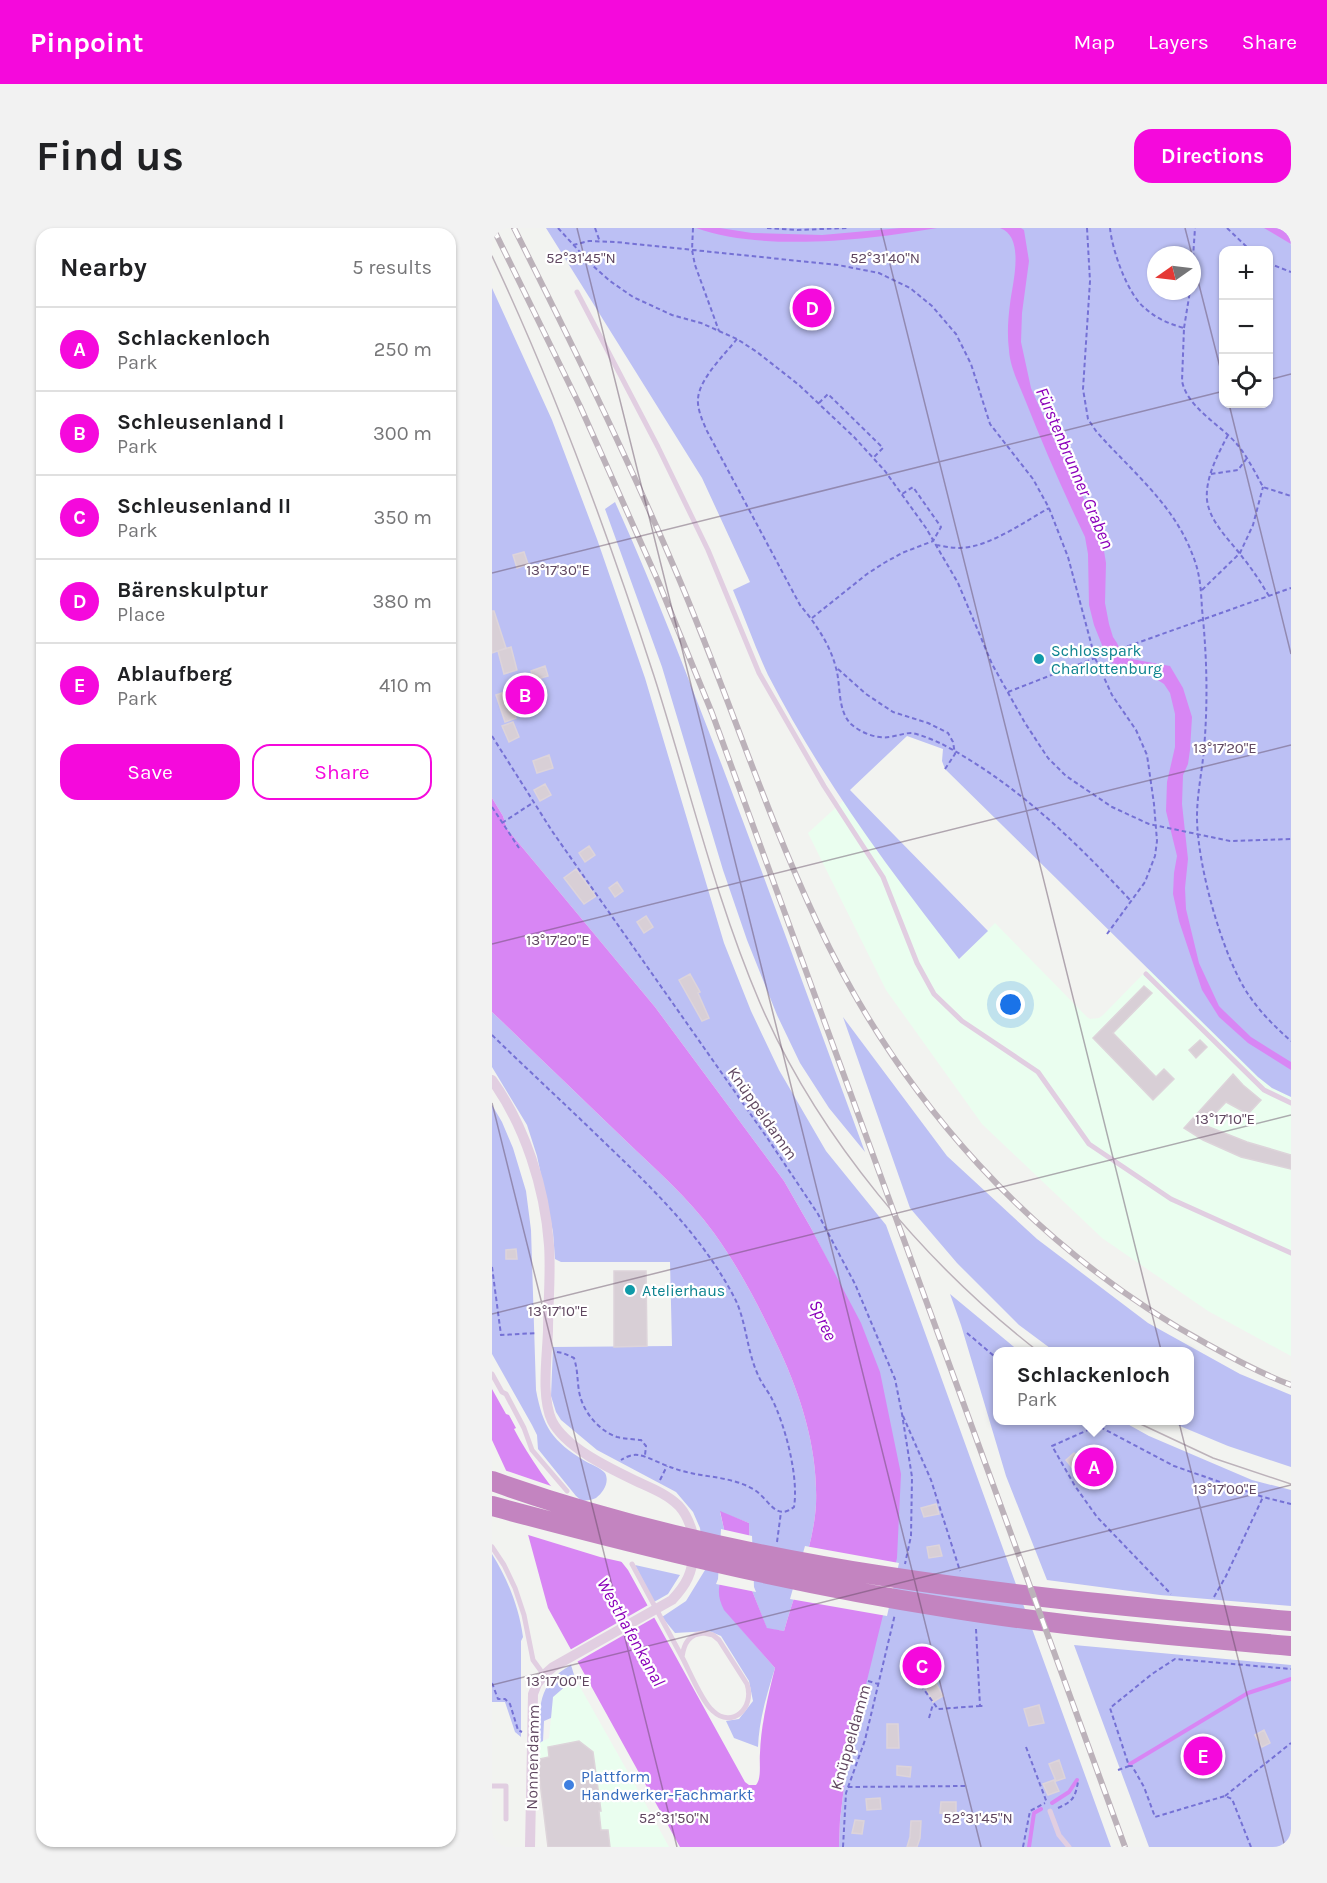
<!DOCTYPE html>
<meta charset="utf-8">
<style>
:root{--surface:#fff;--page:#f2f2f2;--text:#202124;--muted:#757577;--line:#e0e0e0;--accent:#f509dc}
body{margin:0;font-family:Karla,sans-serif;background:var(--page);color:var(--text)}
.controls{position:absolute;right:18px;top:18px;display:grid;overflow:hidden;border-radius:12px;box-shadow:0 2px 4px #0004}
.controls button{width:54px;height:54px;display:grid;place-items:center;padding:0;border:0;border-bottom:2px solid var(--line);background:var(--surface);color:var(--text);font:30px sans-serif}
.compass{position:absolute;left:655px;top:18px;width:54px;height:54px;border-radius:50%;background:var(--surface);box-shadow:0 2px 4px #0004;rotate:256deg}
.you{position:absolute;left:519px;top:777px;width:21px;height:21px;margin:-15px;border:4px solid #fff;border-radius:50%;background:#1a73e8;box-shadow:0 0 0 9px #1a73e833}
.badge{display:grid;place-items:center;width:39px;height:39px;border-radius:50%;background:var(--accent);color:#fff;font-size:20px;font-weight:700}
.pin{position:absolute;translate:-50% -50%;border:3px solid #fff;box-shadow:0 2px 6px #0006}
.popup{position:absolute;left:501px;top:1119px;width:201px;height:78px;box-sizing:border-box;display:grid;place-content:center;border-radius:12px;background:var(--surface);filter:drop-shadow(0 2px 4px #0005);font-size:20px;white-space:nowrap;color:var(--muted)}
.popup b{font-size:22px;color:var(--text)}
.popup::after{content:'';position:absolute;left:50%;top:100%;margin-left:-12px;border:12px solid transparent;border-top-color:var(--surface)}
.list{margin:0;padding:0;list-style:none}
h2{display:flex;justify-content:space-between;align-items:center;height:78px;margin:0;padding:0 24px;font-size:26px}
h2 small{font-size:20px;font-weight:400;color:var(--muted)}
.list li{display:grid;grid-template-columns:39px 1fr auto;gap:18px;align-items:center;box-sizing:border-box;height:84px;padding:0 24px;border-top:2px solid var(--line)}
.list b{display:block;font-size:22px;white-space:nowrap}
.list p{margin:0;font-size:20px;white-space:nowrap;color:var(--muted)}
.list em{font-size:20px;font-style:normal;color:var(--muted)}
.actions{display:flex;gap:12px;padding:18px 24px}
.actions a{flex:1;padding:14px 0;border:2px solid var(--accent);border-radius:18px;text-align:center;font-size:21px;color:var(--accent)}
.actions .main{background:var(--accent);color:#fff}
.icon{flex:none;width:33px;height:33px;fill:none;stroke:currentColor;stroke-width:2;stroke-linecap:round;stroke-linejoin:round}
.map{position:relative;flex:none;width:799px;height:1619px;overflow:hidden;border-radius:18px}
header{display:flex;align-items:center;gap:36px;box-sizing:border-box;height:84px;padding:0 30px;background:var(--accent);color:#fff}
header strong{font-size:28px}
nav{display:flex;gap:33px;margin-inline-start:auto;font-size:21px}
.intro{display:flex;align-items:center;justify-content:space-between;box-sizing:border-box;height:144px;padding:0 36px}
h1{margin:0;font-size:42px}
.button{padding:15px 27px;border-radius:18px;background:var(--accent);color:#fff;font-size:21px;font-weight:700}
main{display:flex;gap:36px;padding:0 36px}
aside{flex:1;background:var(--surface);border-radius:18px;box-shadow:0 2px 4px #0004}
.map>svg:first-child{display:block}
</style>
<header>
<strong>Pinpoint</strong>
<nav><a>Map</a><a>Layers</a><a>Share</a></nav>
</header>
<div class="intro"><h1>Find us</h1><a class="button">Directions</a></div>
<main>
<aside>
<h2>Nearby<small>5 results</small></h2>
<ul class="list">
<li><span class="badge">A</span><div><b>Schlackenloch</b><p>Park</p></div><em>250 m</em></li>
<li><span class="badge">B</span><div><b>Schleusenland I</b><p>Park</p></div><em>300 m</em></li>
<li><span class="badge">C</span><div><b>Schleusenland II</b><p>Park</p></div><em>350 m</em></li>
<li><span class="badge">D</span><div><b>Bärenskulptur</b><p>Place</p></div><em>380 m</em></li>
<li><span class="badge">E</span><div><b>Ablaufberg</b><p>Park</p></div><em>410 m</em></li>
</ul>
<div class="actions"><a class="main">Save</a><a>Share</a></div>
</aside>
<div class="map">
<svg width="799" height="1619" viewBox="0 0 799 1619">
<rect width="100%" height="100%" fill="#f2f3f0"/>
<path fill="#eafeef" d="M352,572l36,55 79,104 36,-36 92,94 3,2 9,-1 4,-3 45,-46 110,108 14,11 19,9v259l-83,-45 -106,-73 -120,-114 -96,-134 -78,-157z
M83,1450l63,112 31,57h-121l-11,-88v-15l12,-6 4,-41z"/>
<path fill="#bcc0f4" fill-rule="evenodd" d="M54,0h745v869l-19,-9 -14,-11 -313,-308 -3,-8 1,-12 -36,-13 -57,54 138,141 -29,28c-70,-89 -139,-183 -191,-284 -13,-28 -23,-57 -35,-85l17,-8 -48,-104zM732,22h44v154h-44zM664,27h36v36h-36z
M0,60l60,132 45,119 48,139 79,265 27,68 28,59 47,81 60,74 225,622h-272l1,-27 7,-58 -14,-491 -22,-43 -27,-47 -129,-174 -148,-178 -4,-13 -11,-18z
M123,274c39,86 72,173 106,261 49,129 96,259 144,389l-36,-44 -29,-45 -23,-48 -30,-75 -24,-70 -61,-203 -57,-158z
M0,784c44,42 87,84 131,126 31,30 65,59 91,95 26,36 47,77 66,118 22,48 38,99 36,153 -2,40 -21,88 -32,127l-17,-2 -16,-41 -2,-65 -29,-11 4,17 -3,51 4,30 50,58c-8,26 -16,52 -17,79l-24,-9 -8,-17 13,-2 14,-18 -4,-20 -28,-45 -12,-5 -34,2 -13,-16 24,-16 19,-31 -5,-42 -7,-16 -17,-20 -79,-42 -36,-30 -5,-8 -5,-16 2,-49 119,-1 -2,-84h-109l-6,-3 -2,-27 -16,-76 -10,-31 -35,-58z
M351,789l104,139 90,83 111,84 92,51 51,21v72l-63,-21 -60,-25 22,-1v-68l-136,-1 -35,-26 -62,-62 -47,-55z
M0,877l10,17 11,26 13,43 5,39 5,160c7,37 16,51 49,71 5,3 16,7 20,12 5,9 -2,20 -9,25 -4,2 -9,2 -14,3l-6,-5 -38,-47 -1,-14 -5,-10 -40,-71z
M458,1066l69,57 -21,1v68l124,1 27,15 103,44 39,10v116l-131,-11 -113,-15 -41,-104 -45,-151z
M0,1326c16,26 27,53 31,83l-2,4v96l-6,-5 -10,-30h-13z
M143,1337l45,10 -12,19 -14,8z
M582,1417l217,20v182h-142z
M79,1437l4,13 -22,19 -2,21 -7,3 -1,20 -4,2c1,-36 -3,-58 32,-78z"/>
<path fill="#d886f4" d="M204,0h24l32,5 70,2 79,-7h36c-69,12 -174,24 -241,0z
M508,0h21l3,2 5,31 -7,52 -1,29 10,46 20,45 50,100 5,30 -1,40 4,21 4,13 4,6 5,12 4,3 44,8 13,22 9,29 -2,33 -2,14 -5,11 -1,29 6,55 -3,29 1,21 13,54 20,43 6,6 26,25 40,25v8l-43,-27 -29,-26 -17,-27 -23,-69 -6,-27 1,-21 3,-17 -11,-45 1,-29 8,-35v-33l-5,-21 -6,-9 -11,-7 -29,-6 -16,-11 -14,-35 -5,-20 -1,-51 -3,-17c-21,-44 -41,-89 -59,-135 -6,-16 -16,-34 -17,-52 -2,-15 -1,-31 1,-46 2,-19 16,-67 -10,-76z
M772,0h27v16z
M0,570l11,18 4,13 148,178 129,174 27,47 50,95 19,49 21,102 -4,84 -50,204 -7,58 -1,27h-159l-132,-239 -31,-114 -25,-54v-51l14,25 3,1 7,13 -2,1c16,30 36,58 59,83 18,20 39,36 55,58l117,212 4,3h7c6,-7 3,-22 4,-32 1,-29 8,-57 15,-85l-51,-58c-5,-10 -7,-19 -3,-30l3,-51 -4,-18 29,12 2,65 16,40 17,3c11,-39 30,-87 32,-127 2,-54 -14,-105 -36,-153 -19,-41 -40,-82 -66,-118 -26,-36 -60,-65 -91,-95 -44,-42 -87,-84 -131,-126z"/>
<path fill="#f2f3f0" d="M12,1242l53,18 19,23 51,52 -27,-6 -75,-23 -11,-39z
M229,1301l31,7 2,51 2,5 -40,-8 2,-5z
M313,1318l94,17 -12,53 -97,-17z
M158,1376l7,12 -82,47 -7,-12z"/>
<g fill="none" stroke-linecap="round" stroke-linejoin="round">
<path stroke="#d886f4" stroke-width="4" d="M638,1536l118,-71 43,-14
M560,1575l17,-11 8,-12
M537,1619l5,-34 7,-4"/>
</g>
<path fill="#d8cfd6" stroke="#ddd4da" stroke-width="1.5" d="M32,324l4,12 -11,4 -4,-13z
M0,383h2l12,37 -14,5z
M19,419l6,23 -13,4 -6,-23z
M53,438l3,10 -14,4 -3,-9z
M13,464l11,26 -11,4 -9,-27z
M21,494l6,15 -10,5 -7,-16z
M57,527l4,13 -16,5 -4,-12z
M53,556l6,11 -11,6 -6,-11z
M97,618l6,9 -10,7 -6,-9z
M84,641l20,27 -12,8 -20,-26z
M125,654l6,9 -8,6 -6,-9z
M154,688l7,11 -9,6 -7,-11z
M198,746l10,18 -2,1 11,25 -7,3 -23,-41z
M652,758l8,7 -39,40 43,44 8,-8 10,10 -21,21 -60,-62z
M708,812l7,7 -11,11 -7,-8z
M741,846l10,11 18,15 -13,14 -22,-12 -22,23 43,17 44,13v14l-50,-12 -38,-17 -19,-12z
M24,1021l1,10h-11v-9z
M122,1043h32l1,75 -33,1z
M582,1225l9,9 -9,8 -8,-10z
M444,1276l3,10 -15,3 -3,-9z
M447,1317l3,11 -13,2 -2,-11z
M437,1419l6,25 -4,2 12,22 -10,6 -11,-22 -8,-30z
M547,1477l5,18 -15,3 -5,-17z
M395,1496h11l1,24h-12z
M772,1502l6,13 -8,4 -7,-12z
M87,1513l14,11 8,59h-2l2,19h7l2,17h-62l-9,-73v-15l10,-2 -1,-10z
M567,1532l6,18 -9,3 -7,-17z
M405,1538l14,1 -1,10 -13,-2z
M562,1552l5,11 -11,4 -5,-11z
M388,1570l1,11 -14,1 -1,-11z
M449,1574h15v12l-16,-1z
M363,1592l9,1 -2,13 -10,-1z
M419,1593h10l-1,17 -3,9h-10l3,-10z"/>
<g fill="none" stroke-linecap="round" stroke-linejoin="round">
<path stroke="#7571d5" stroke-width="2" stroke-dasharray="4.5 3" stroke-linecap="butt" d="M66,0l33,36 19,17 23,16 39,18 29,8 36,16 20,13 42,33 55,52 31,34 41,57 32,55 34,81 33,59 23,35 18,18 46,31 37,17 81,17 61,-2
M103,0l5,14
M201,0l-1,22 3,15 24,66
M275,0l30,2 50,-2
M595,0l3,53 -7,108 5,30 8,12c35,40 78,73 97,125 7,17 8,34 9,53 5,47 6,93 2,140 -2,23 -7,45 -7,68 0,47 25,138 51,177 12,18 27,33 43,47
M618,0c2,22 18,68 36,81 11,10 24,15 38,19l-2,53c5,26 37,43 54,62 11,13 19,29 27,44l28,9
M735,0l23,22
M81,17l16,-4 27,1 222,23 41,8 31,15 22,18 24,28 15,30 19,60 43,55 16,29 19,49 27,101 17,37 24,35 11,25 7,49 3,37 -2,15 -10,26 -38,52
M776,35l23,9
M700,45l3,-45
M692,100l6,-37
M245,111c-12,15 -38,40 -39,60 -1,10 5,23 9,32l93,174c15,18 30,39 36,63 5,17 1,42 15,56 10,9 26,15 38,13 8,-1 15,-4 23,-4 10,2 21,7 30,11 75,40 132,96 189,157
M327,175l9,-9 55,54 -10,10
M736,207c-10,19 -23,43 -21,65 3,23 23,40 36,58 10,12 18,25 26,38
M719,246l27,-4 9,-12
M444,317c7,1 15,3 23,3 29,0 65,-26 90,-40
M710,362l38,-37 13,-28 10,-38
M320,390l55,-44 17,-11 18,-10 31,-12 8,-14 -28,-40 -11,7
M346,441l28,25 27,18 35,11 20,10 5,9 2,12 -10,15
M516,464l87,-34 196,-70
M0,508l60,95 216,308 50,75 37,70 40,95 7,35 10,63 -1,59 -6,28
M0,579l27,41
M10,595l32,-21
M0,807c37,36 75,71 112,107 49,47 97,93 129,153 14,25 13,56 26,82 3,7 8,13 12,20 14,27 28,80 23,110 -19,15 -25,-9 -41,-18 -24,-14 -54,-11 -80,-21 -10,-3 -26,-12 -35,-13 -6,-1 -12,2 -17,5
M0,1039l9,68 36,-2
M475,1105l27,23 4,7
M65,1124l6,1 11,5c4,13 3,21 5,33 3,20 20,40 38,46 8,2 16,2 24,3l5,6 -1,9
M411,1188l28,64 29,91
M595,1192l87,46 89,31 28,7
M605,1198l-45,20 23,40 22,31 74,77
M168,1252l7,-14
M285,1314l4,-30
M722,1369l12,-21 37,-79
M484,1401l4,77h3
M420,1445l26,36 42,-3
M376,1453l10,3
M0,1455l6,16h7l5,5 8,26 4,2
M437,1490l4,-14
M534,1519l21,56
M626,1542l11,-4
M356,1559l119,-1
M733,1568l66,-53
M566,1580c15,-7 17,-10 20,-26
M351,1619l3,-54 19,-53 30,-126
M531,1619l7,-36 15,-8
M759,1619l-19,-48 -7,-3 -70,21 -11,-30 -12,-21h-3l-19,-58 42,-34 23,-15 116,10"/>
<path stroke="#e1cee1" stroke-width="5" d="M85,64l81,155 50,103 51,123 65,113 59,91 34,86 17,31 28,27 76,51 51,72 82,55 120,54
M654,746l118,116 27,13
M0,1146l10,18 4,2 18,34 8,22 35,41
M0,1319l12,18 11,23 9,27 9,45 11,15
M140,1336l50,93
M212,1405l9,2 6,5 28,44c8,24 -15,45 -34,27 -11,-9 -24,-41 -31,-54 2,-14 7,-23 22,-24z
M0,1558h14v33
M558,1583l9,24 10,12"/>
<path stroke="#e1cee1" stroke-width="10" d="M0,852c33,46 53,108 57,165 2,28 -1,58 -1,86 -1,27 -7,66 4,90 14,27 57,47 84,60 15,7 31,13 43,25 10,11 17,32 15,46 -2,21 -7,32 -22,48l-119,67 -9,8 -7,9 -4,10 -3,153"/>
<path stroke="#c384c0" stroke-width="20" d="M0,1253c254,91 532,117 799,140
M0,1278c149,40 299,77 452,101 115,19 231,29 347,39"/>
<path stroke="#bcb2ba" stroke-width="1.5" d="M0,28c64,136 116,278 162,420 35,109 61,222 106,327 58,134 164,260 279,349
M640,1192l81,38 78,26"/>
<g stroke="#bcb2ba" stroke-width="6">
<path id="rail" d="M1,0l87,178 78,175 54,132 413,1134
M22,0c57,114 113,228 163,346 49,115 87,235 140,348 82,177 218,328 390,422 27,15 55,30 84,41"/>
</g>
<use href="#rail" stroke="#fff" stroke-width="4" stroke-dasharray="11" stroke-linecap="butt"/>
</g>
<path fill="none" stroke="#604760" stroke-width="1.5" stroke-opacity="0.45" d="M85,0l404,1619M389,0l404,1619M693,0l7,27M700,29l32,126M776,152l23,-6M737,176l62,250M0,345l732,-182M0,716l799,-199M0,875l185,744M0,1086l799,-199M0,1457l799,-200"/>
<g fill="#0f9aa8" stroke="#fff" stroke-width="2">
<circle cx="547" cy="431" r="6"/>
<circle cx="138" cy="1062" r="6"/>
</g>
<circle fill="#3f7fe0" stroke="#fff" stroke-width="2" cx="77" cy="1557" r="6"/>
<g text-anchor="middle" stroke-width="4.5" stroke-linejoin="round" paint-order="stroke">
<g font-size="16" fill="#0d838f" stroke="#fff" text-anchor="start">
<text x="559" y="428">Schlosspark<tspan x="559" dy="18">Charlottenburg</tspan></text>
<text x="150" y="1068">Atelierhaus</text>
</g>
<g font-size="16" fill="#604760" stroke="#fff">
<text transform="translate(271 885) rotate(55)" y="6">Knüppeldamm</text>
<text transform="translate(358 1509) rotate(-74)" y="6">Knüppeldamm</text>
<text transform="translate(40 1529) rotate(-89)" y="6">Nonnendamm</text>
</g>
<g font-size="16" fill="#366cbe" stroke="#fff" text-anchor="start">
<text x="89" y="1554">Plattform<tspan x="89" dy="18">Handwerker-Fachmarkt</tspan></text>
</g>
<g font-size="18" font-style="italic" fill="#8b00ba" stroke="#fff">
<text transform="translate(583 240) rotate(67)" y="6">Fürstenbrunner Graben</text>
<text transform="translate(331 1092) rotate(65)" y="6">Spree</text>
<text transform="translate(139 1404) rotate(61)" y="6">Westhafenkanal</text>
</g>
</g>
<g font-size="15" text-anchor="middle" fill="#604760" stroke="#fff" stroke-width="4.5" stroke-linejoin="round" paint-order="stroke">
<text x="89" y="35">52°31'45"N</text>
<text x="393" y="35">52°31'40"N</text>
<text x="66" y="347">13°17'30"E</text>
<text x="733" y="525">13°17'20"E</text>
<text x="66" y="717">13°17'20"E</text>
<text x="733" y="896">13°17'10"E</text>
<text x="66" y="1088">13°17'10"E</text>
<text x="733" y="1266">13°17'00"E</text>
<text x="66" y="1458">13°17'00"E</text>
<text x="182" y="1595">52°31'50"N</text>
<text x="486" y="1595">52°31'45"N</text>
</g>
</svg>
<div class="controls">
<button>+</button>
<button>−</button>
<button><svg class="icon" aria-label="locate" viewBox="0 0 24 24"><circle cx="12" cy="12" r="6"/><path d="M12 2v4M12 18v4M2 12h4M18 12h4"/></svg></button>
</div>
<svg class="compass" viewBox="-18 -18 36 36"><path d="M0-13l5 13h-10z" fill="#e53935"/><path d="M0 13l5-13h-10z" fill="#757577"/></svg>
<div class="you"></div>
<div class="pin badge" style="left:602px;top:1239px">A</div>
<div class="popup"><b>Schlackenloch</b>Park</div>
<div class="pin badge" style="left:33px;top:467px">B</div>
<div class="pin badge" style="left:430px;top:1438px">C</div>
<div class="pin badge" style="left:320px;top:80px">D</div>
<div class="pin badge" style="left:711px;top:1528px">E</div>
</div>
</main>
